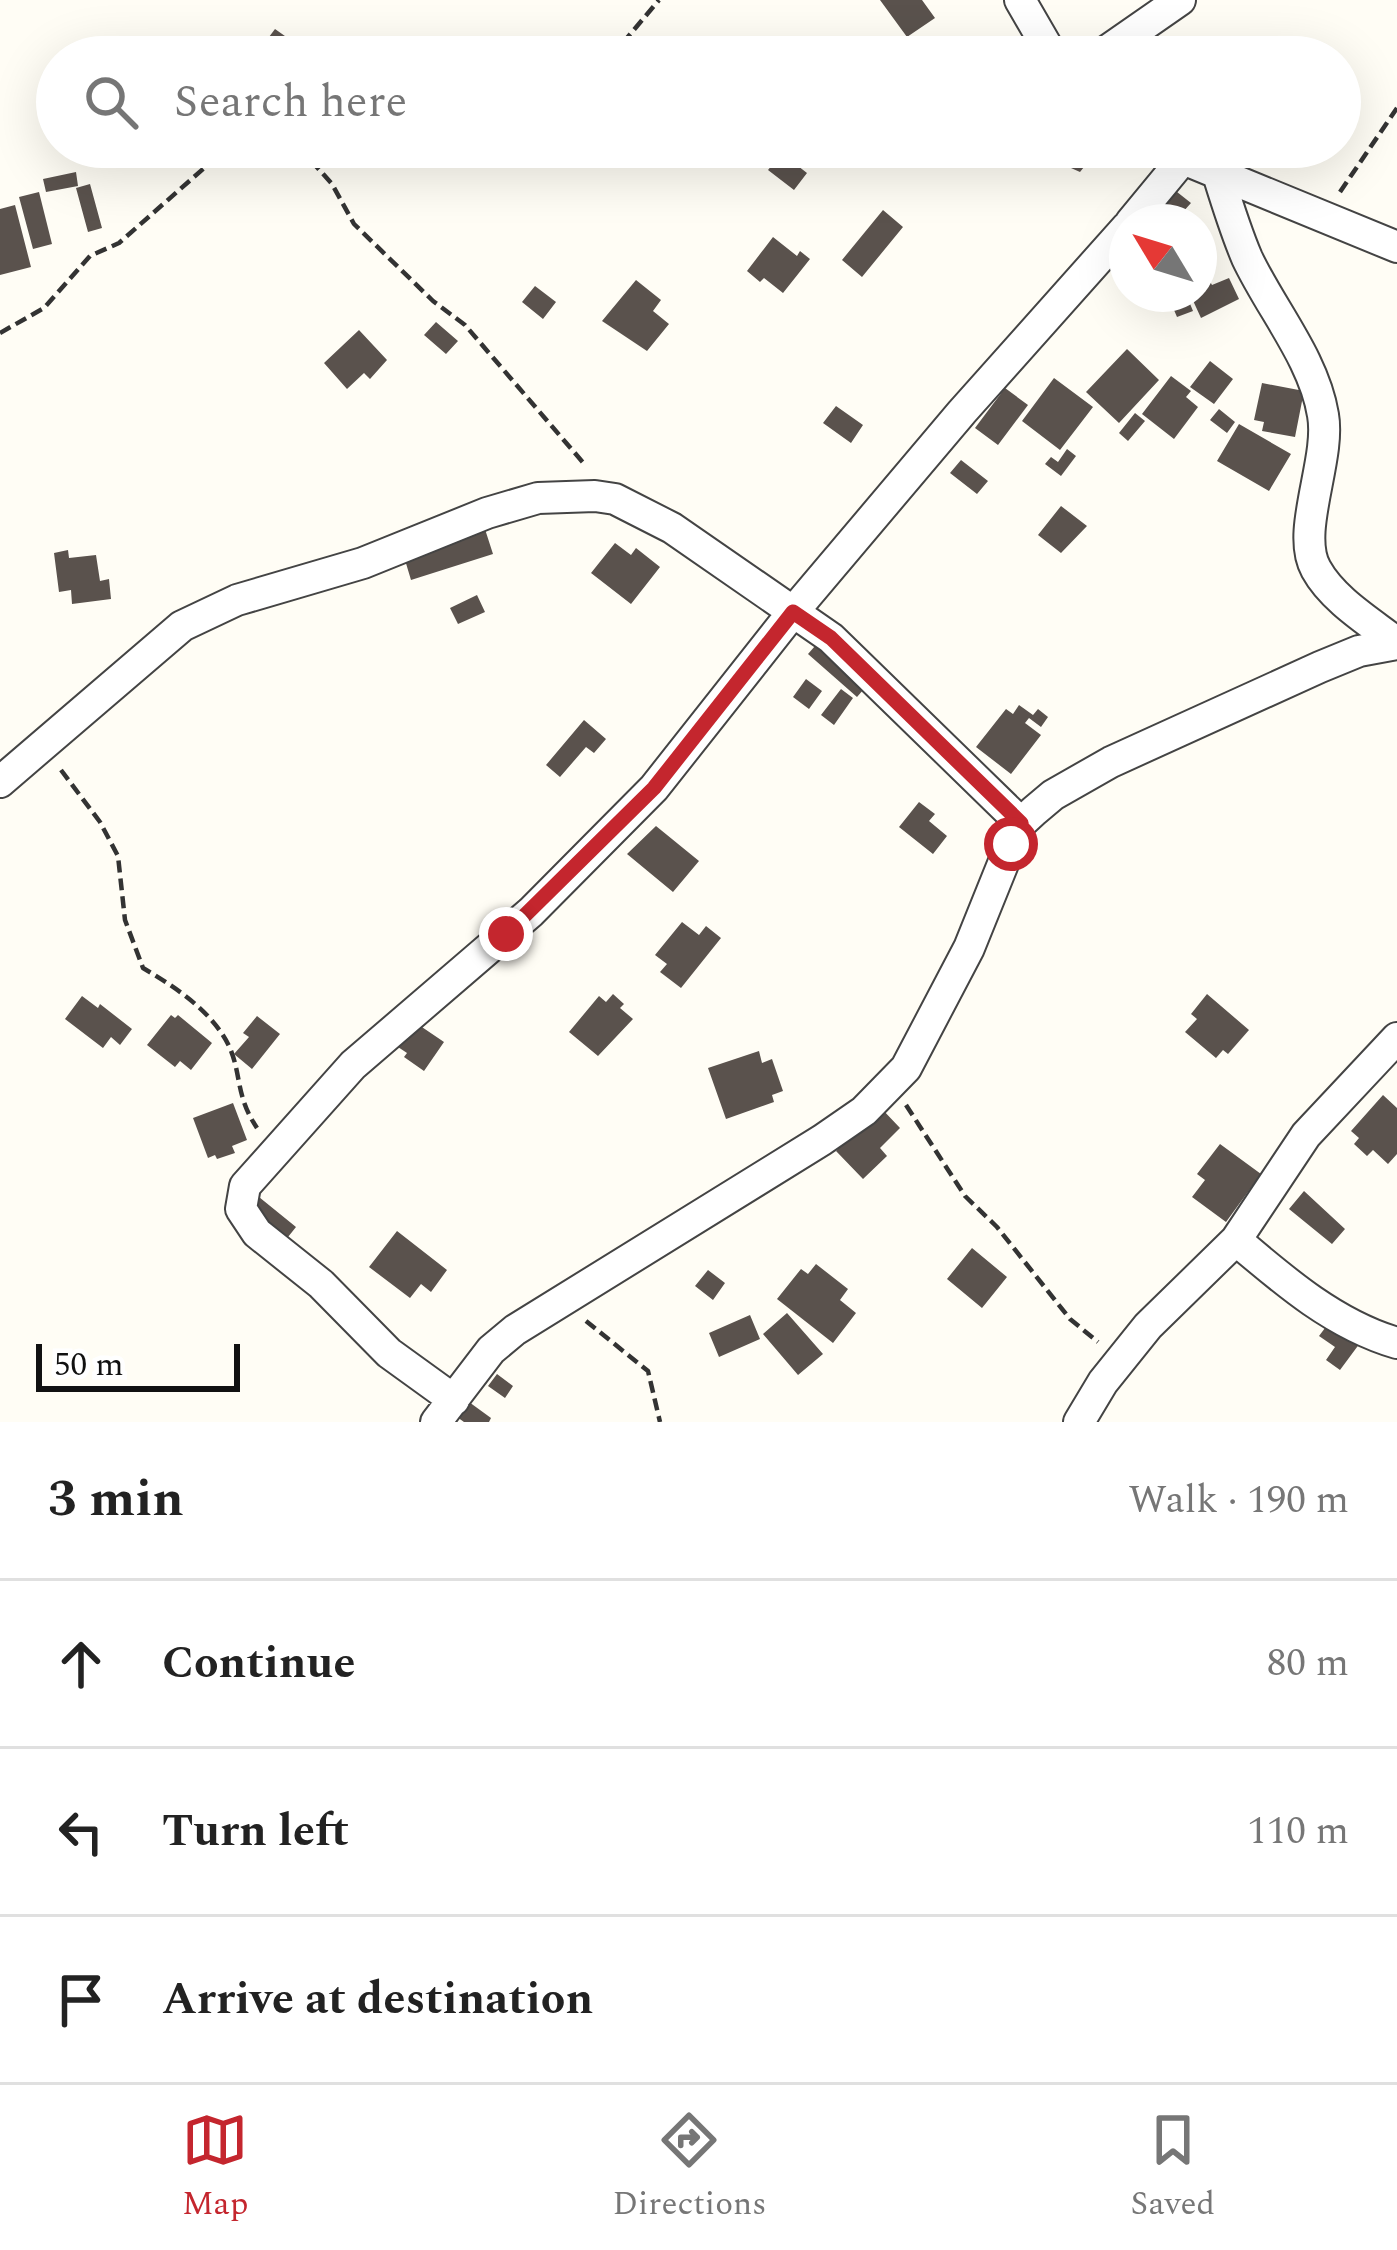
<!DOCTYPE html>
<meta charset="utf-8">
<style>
:root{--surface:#fff;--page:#f6f6f6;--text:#222;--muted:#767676;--line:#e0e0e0;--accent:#c4262e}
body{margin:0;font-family:Spectral,serif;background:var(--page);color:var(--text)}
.compass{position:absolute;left:1109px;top:204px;width:108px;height:108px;border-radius:50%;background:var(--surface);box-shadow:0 12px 48px #0002;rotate:308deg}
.scale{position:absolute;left:36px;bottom:30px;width:204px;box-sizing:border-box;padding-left:12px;border:6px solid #111;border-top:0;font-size:33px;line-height:42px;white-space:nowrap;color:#111;-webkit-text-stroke:9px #fff;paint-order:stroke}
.stop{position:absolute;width:36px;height:36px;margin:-27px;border:9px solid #c4262e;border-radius:50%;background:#fff}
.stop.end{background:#c4262e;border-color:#fff;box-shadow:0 3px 12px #0008}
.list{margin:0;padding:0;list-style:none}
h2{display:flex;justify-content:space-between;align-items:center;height:156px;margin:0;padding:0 48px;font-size:51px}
h2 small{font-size:39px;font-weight:400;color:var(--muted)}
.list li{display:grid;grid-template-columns:78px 1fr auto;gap:36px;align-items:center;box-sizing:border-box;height:168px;padding:0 48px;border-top:3px solid var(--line)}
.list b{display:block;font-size:45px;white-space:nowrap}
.list em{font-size:39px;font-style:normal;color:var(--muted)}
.icon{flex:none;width:66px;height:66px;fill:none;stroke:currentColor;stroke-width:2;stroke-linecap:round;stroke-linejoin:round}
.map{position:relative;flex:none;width:1397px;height:1422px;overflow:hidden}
.search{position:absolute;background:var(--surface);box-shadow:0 12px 48px #0002;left:36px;right:36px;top:36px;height:132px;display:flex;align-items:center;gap:30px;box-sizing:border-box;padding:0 42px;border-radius:66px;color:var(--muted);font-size:45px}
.sheet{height:660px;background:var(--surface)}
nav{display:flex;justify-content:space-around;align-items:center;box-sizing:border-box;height:168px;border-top:3px solid var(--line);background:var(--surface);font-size:33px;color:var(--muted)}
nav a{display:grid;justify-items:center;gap:6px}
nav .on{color:var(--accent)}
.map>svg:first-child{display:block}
</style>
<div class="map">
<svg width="1397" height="1422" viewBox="0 0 1397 1422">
<rect width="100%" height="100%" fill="#fffdf5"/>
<path fill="#5a524d" d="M880,0h42l13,18 -28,19z
M275,29l17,12 -12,16h-26z
M357,37l24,20h-41z
M787,147l25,2 -14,17 9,7 -13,17 -26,-20z
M963,147h32l-15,16z
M1073,150l15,12 -8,10 -18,-8z
M76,172l2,14 -32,6 -3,-13z
M90,184l12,44 -14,4 -12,-44z
M1172,188l19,15 -9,10 13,9h-49z
M39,192l13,52 -19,5 -14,-52z
M15,205l16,62 -31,8v-66z
M883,210l20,17 -41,50 -20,-17z
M773,237l24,19 3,-5 10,8 -27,34 -19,-15 -4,4 -13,-11z
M1206,274l6,11 17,-7 10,21 -38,19 -11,-24h9v-17z
M636,280l25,20 -8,11 16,13 -22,27 -45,-30z
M535,286l21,16 -13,17 -21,-17z
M1173,294h13l7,17 -16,6 -9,-21z
M436,322l22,19 -12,13 -22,-19z
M359,330l28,30 -17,19 -6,-6 -17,16 -23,-26z
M1127,349l32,31 -40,43 -33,-31z
M1210,361l23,18 -19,25 -24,-17z
M1171,376l20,15 -5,6 12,10 -24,32 -32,-25z
M1054,378l39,29 -33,43 -38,-29z
M1262,383l42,8 -9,46 -33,-6 2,-9 -10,-2z
M1005,388l23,17 -30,40 -23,-17z
M836,406l27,19 -12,18 -28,-20z
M1219,409l16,13 -8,11 -17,-13z
M1135,413l10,8 -17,20 -9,-8z
M1239,424l52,30 -22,37 -52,-30z
M1067,449l9,7 -15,20 -16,-12 6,-7 7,5z
M961,460l27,21 -11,13 -27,-21z
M1061,506l26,20 -26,27 -23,-18z
M483,523l10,31 -82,26 -6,-20z
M615,543l16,12 5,-7 24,19 -29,37 -40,-31z
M68,550l1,8 27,-3 4,26 9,-2 2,20 -39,5 -1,-14 -12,2 -5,-39z
M477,595l8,17 -27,12 -8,-16z
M822,638l48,44 -13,15 -49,-43z
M806,679l16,12 -13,18 -16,-12z
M841,689l12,9 -19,27 -13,-10z
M1019,705l14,10 5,-6 10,8 -7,10 -12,-9 -4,5 16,12 -30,39 -35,-27 30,-38 7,5z
M584,720l22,19 -12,14 -8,-6 -26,30 -14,-12z
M919,802l16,12 -6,7 18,15 -14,18 -34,-27z
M656,826l43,35 -26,31 -46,-38z
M682,922l17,13 7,-9 15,12 -40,50 -21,-16 7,-8 -12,-9z
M613,994l11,10 -4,4 13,11 -35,37 -29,-24 30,-36 7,6z
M1207,994l42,36 -21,24 -5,-4 -7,8 -31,-26 12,-13 -6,-5z
M82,996l16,12 2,-4 32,25 -12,16 -9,-8 -8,11 -38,-29z
M171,1015l4,3 3,-3 34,28 -21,27 -11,-9 -5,6 -28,-22z
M257,1016l23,18 -28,35 -18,-15 15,-17 -6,-4z
M413,1021l31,21 -20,29 -20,-14 3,-4 -12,-8z
M759,1051l3,12 10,-4 11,32 -11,4 2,7 -48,17 -18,-51z
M1383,1095l14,13v46l-9,10 -15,-14 -6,6 -13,-12 5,-6 -8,-7z
M233,1103l14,37 -15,6 3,7 -18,6 -2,-4 -7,3 -15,-40z
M881,1108l19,20 -20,20 7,8 -24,23 -27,-28z
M1220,1144l41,30 -35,48 -34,-25 13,-17 -8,-6z
M1304,1191l41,38 -13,15 -43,-35z
M259,1197l37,30 -12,15 -38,-29z
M397,1231l50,39 -16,22 -10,-8 -11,14 -41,-31z
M972,1248l35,29 -25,31 -35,-29z
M816,1264l32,25 -8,11 16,13 -23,30 -56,-44 24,-30 7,5z
M708,1270l17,13 -12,17 -18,-14z
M787,1313l36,41 -25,21 -35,-41z
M750,1315l10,24 -41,18 -10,-24z
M1331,1320l29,23 -20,27 -14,-10 9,-13 -16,-11z
M497,1374l16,12 -8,12 -17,-12z
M469,1402l22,16 -2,4h-25l-7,-5z"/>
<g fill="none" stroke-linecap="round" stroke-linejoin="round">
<g stroke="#444" stroke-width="34">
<path id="minor" d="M1020,0l33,57
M1098,57l82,-57
M1162,147l21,12 214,88
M1217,171c9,29 18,59 30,87 24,51 67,101 76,157 8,45 -28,117 -7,154 17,31 54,53 81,74
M1131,222l52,-63
M0,782l182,-156 55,-26 126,-37 124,-50 51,-15 57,-2 20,3 57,29 159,110 190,185
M1236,1240c48,41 99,85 161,103
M454,1400l-65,-47 -68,-69 -64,-51 -16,-24 4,-23 108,-121 178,-153 123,-124 139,-176 169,-200 165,-185
M436,1422l55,-72 24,-20 307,-190 42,-29 42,-43 63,-120 42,-104 10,-21 13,-12 19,-16 58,-33 209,-95 39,-16 38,-7
M1079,1422l24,-40 45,-56 88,-86 70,-105 91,-97"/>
</g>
<path stroke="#333" stroke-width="4.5" stroke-dasharray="12 6" stroke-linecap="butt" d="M611,57l48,-57
M299,147l33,37 22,40 79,77 32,24 121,141
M379,147c37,15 72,15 108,0
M1340,192l57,-84
M0,333l44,-25 46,-52 29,-13 109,-96
M61,770l39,52 18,34 7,64 18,48c32,19 69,43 86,78 13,29 6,49 28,82
M906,1105l59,91 32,31 73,92 28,23
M586,1321l62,50 12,51"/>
<use href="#minor" stroke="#fff" stroke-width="30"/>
</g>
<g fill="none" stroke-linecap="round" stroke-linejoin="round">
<path stroke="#c4262e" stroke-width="15" d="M506,934l148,-146 139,-176 38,26 190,185 -10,21"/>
</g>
</svg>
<svg class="compass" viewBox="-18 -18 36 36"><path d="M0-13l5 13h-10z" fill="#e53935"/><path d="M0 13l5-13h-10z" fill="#767676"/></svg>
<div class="scale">50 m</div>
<div class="stop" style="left:1011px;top:844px"></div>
<div class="stop end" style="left:506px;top:934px"></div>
<div class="search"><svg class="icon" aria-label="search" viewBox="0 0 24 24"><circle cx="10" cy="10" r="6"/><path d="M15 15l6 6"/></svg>Search here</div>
</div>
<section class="sheet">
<h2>3 min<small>Walk · 190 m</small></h2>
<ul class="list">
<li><svg class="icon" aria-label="ahead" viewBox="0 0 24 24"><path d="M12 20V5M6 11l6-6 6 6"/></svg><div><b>Continue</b></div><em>80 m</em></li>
<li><svg class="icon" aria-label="left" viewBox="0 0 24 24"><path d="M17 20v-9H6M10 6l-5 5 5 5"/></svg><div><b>Turn left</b></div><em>110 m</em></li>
<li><svg class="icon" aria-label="arrive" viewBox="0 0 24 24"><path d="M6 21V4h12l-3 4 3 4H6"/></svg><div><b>Arrive at destination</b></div></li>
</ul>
</section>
<nav>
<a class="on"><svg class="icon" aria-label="map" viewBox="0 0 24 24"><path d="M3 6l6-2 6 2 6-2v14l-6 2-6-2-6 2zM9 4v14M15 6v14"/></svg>Map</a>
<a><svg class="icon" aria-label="directions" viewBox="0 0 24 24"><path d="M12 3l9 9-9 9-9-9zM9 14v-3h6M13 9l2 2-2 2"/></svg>Directions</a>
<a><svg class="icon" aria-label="saved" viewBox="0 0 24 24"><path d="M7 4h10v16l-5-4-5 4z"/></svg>Saved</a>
</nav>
